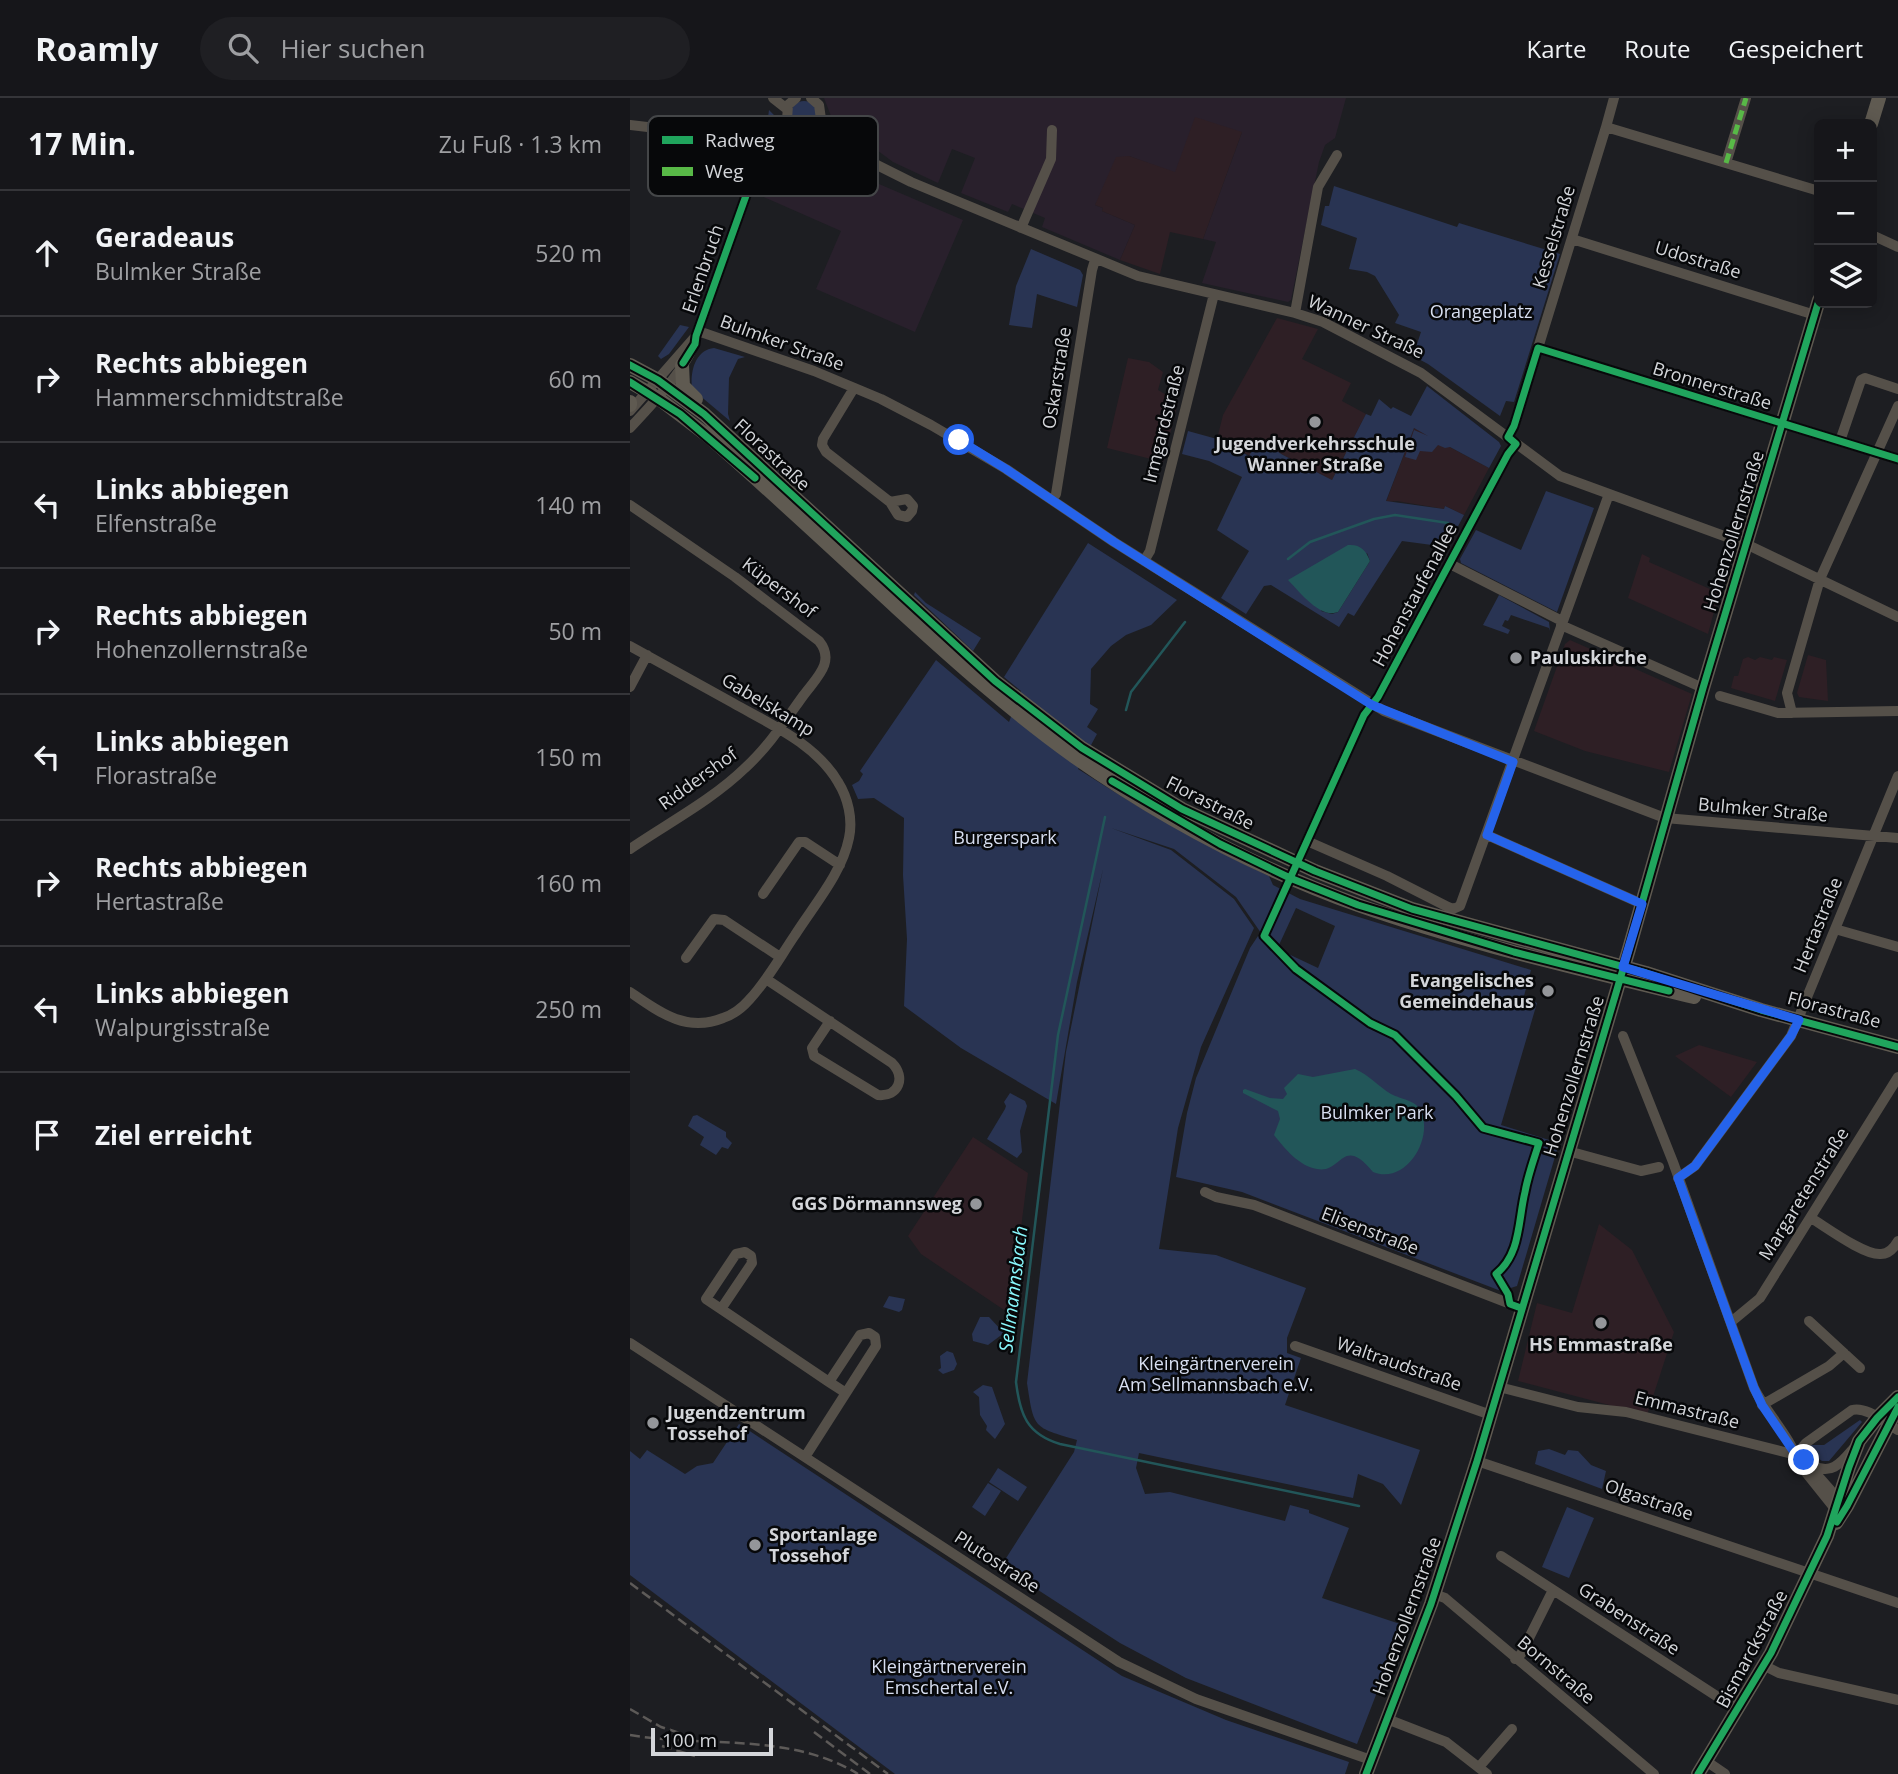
<!DOCTYPE html>
<html lang="de">
<meta charset="utf-8">
<style>
:root{--surface:#16161a;--page:#1f1f23;--text:#f1f3f6;--muted:#9e9fa2;--line:#353539}
body{margin:0;font-family:"Open Sans",sans-serif;background:var(--page);color:var(--text)}
.controls{position:absolute;right:21px;top:21px;display:grid;overflow:hidden;border-radius:10px;box-shadow:0 4px 18px #0003}
.controls button{width:63px;height:63px;display:grid;place-items:center;padding:0;border:0;border-bottom:2px solid var(--line);background:var(--surface);color:var(--text);font:35px sans-serif}
.scale{position:absolute;left:21px;bottom:18px;width:122px;box-sizing:border-box;padding-left:7px;border:4px solid #d4d6da;border-top:0;font-size:19px;line-height:24px;white-space:nowrap;color:#d4d6da;-webkit-text-stroke:5px #07080a;paint-order:stroke}
.stop{position:absolute;width:21px;height:21px;margin:-16px;border:5px solid #2563eb;border-radius:50%;background:#fff}
.stop.end{background:#2563eb;border-color:#fff;box-shadow:0 2px 7px #0008}
.list{margin:0;padding:0;list-style:none}
h2{display:flex;justify-content:space-between;align-items:center;height:91px;margin:0;padding:0 28px;font-size:30px}
h2 small{font-size:23px;font-weight:400;color:var(--muted)}
.list li{display:grid;grid-template-columns:46px 1fr auto;gap:21px;align-items:center;box-sizing:border-box;height:126px;padding:0 28px;border-top:2px solid var(--line)}
.list b{display:block;font-size:26px;white-space:nowrap}
.list p{margin:0;font-size:23px;white-space:nowrap;color:var(--muted)}
.list em{font-size:23px;font-style:normal;color:var(--muted)}
.icon{flex:none;width:38px;height:38px;fill:none;stroke:currentColor;stroke-width:2;stroke-linecap:round;stroke-linejoin:round}
.map{position:relative;flex:none;width:1268px;height:1676px;overflow:hidden}
header{display:flex;align-items:center;gap:42px;box-sizing:border-box;height:98px;padding:0 35px;background:var(--surface);border-bottom:2px solid var(--line)}
header strong{font-size:33px}
nav{display:flex;gap:38px;margin-inline-start:auto;font-size:24px}
.search{width:490px;height:63px;background:var(--page);display:flex;align-items:center;gap:18px;box-sizing:border-box;padding:0 24px;border-radius:38px;color:var(--muted);font-size:26px}
main{display:flex}
aside{flex:1;background:var(--surface)}
.map>svg:first-child{display:block}
</style>
<header>
<strong>Roamly</strong>
<div class="search"><svg class="icon" aria-label="search" viewBox="0 0 24 24"><circle cx="10" cy="10" r="6"/><path d="M15 15l6 6"/></svg>Hier suchen</div>
<nav><a>Karte</a><a>Route</a><a>Gespeichert</a></nav>
</header>
<main>
<aside>
<h2>17 Min.<small>Zu Fuß · 1.3 km</small></h2>
<ul class="list">
<li><svg class="icon" aria-label="ahead" viewBox="0 0 24 24"><path d="M12 20V5M6 11l6-6 6 6"/></svg><div><b>Geradeaus</b><p>Bulmker Straße</p></div><em>520 m</em></li>
<li><svg class="icon" aria-label="right" viewBox="0 0 24 24"><path d="M7 20v-9h11M14 6l5 5-5 5"/></svg><div><b>Rechts abbiegen</b><p>Hammerschmidtstraße</p></div><em>60 m</em></li>
<li><svg class="icon" aria-label="left" viewBox="0 0 24 24"><path d="M17 20v-9H6M10 6l-5 5 5 5"/></svg><div><b>Links abbiegen</b><p>Elfenstraße</p></div><em>140 m</em></li>
<li><svg class="icon" aria-label="right" viewBox="0 0 24 24"><path d="M7 20v-9h11M14 6l5 5-5 5"/></svg><div><b>Rechts abbiegen</b><p>Hohenzollernstraße</p></div><em>50 m</em></li>
<li><svg class="icon" aria-label="left" viewBox="0 0 24 24"><path d="M17 20v-9H6M10 6l-5 5 5 5"/></svg><div><b>Links abbiegen</b><p>Florastraße</p></div><em>150 m</em></li>
<li><svg class="icon" aria-label="right" viewBox="0 0 24 24"><path d="M7 20v-9h11M14 6l5 5-5 5"/></svg><div><b>Rechts abbiegen</b><p>Hertastraße</p></div><em>160 m</em></li>
<li><svg class="icon" aria-label="left" viewBox="0 0 24 24"><path d="M17 20v-9H6M10 6l-5 5 5 5"/></svg><div><b>Links abbiegen</b><p>Walpurgisstraße</p></div><em>250 m</em></li>
<li><svg class="icon" aria-label="arrive" viewBox="0 0 24 24"><path d="M6 21V4h12l-3 4 3 4H6"/></svg><div><b>Ziel erreicht</b></div></li>
</ul>
</aside>
<div class="map">
<svg width="1268" height="1676" viewBox="0 0 1268 1676">
<rect width="100%" height="100%" fill="#1d1e22"/>
<path fill="#29202c" d="M194,0h522l-11,40 -10,7 -6,17 -28,138 -3,2 -86,-19 14,-41 -13,-3 39,-107 -67,41 -46,-17 -34,49 8,3 -1,3 33,14 -15,35 -78,-33 3,-9 -33,-14 -4,8 -47,-19 14,-35 -23,-9 -14,34 -45,-21 -62,-46z
M165,47l55,24 1,3 112,48 -48,112 -99,-43 25,-58 -84,-37 22,-32z"/>
<path fill="#2e1f25" d="M565,19l47,15 -39,107 -33,-7 -10,42 -40,-14 15,-35 -33,-14 1,-3 -8,-3 21,-48 13,-1 46,16z
M647,220l41,11 -16,30 49,24 -9,18 24,13 -34,66 -49,-25 -24,-16 -9,17 -33,-17 6,-24z
M498,260l21,4 14,10 -5,18 20,12 -15,60 -56,-14z
M784,330l75,40 -25,47 -19,-9 -1,3 -47,-8 -11,1z
M1012,456l8,4 -1,4 70,31 -11,41 -80,-36z
M940,542l122,54 -23,78 -84,-21 -51,-20 31,-87z
M1178,557l18,5 2,41 -29,-4 -2,-4z
M1118,559l7,3 5,-3 12,3 2,-3 13,3 -12,41 -44,-13 3,-12h4l5,-17z
M1069,947l58,17 -26,35 -56,-41z
M343,1039l55,36 -18,141 -89,-60 -13,-18z
M969,1126l33,26 42,82 -27,83 -129,-34 19,-78 35,10z"/>
<path fill="#293453" fill-rule="evenodd" d="M161 16a13 13 0 1 1 26 0a13 13 0 1 1-26 0Z
M139,12l10,10 -1,8 -6,5 -6,-1z
M704,88l123,41 2,-4 101,31 -46,148 -8,-1 -6,15 -72,-52 -15,-8 8,-24 -26,-9 4,-8 -24,-39 -8,-4 -18,-3 8,-31 -36,-13 4,-19h4z
M401,151l49,21 3,5 -6,32 -40,-13 -5,34 -23,-3 7,-39z
M50,227l9,2 -20,27 -8,5 -3,-3z
M84,250l31,9 -7,2 -9,19 -1,36 2,7 -38,-32c-2,-17 3,-39 22,-41z
M797,288l72,56 2,4 -12,22 -39,-21 -5,1 -7,-3 -6,7 -12,-1 -4,9 -11,-3 9,-27 14,6 -14,-8 -28,73 58,8 1,-3 19,9 -17,32 -45,-6 -48,75 -6,-3 -9,14 -68,-42 -7,1 -18,28 -25,-16 28,-47 -32,-21 25,-53 -33,-16 -27,-7 6,-23 29,8 32,17 9,-17 25,16 49,25 34,-66 5,2 8,-17 12,10 2,-2 18,9zM737,455l3,8 -32,51 -6,2 -11,-3z
M916,393l48,17 -37,104 -96,-49 -1,-4 16,-29 45,20z
M458,445l89,57 -26,25 -25,10 -15,11 -20,23 -1,35 8,5 -11,18 10,7 -19,35c62,40 125,76 191,107l4,9 27,14 231,71 -7,26 13,7 -36,122 58,18 -42,143 -16,5 -259,-99 -66,-15 11,-64 9,-35 54,-130 8,-12 24,15 36,17 17,-42 -39,-18 -17,37 -18,-12 -25,-36 -62,-48 -63,-21 60,22 63,49 20,29 -53,119 -23,81 -19,121 57,6 90,33 -19,50v15l14,5 -16,47 135,45 -19,55 -18,-21 -25,-10 -5,24 -214,-45 -3,15 9,26 25,-2 115,29 5,-16 19,5v3l40,15 -27,70 81,27 -46,119 -171,-66 -66,-35 -119,-77 73,-114 3,-12c-44,-13 -43,-11 -50,-57l39,-331 37,-183 -26,113 -21,122 -95,-56 -57,-42 3,-67 -4,-64 1,-57 -30,-20 -16,1 -6,-14 7,-4 4,-7 -3,-3 76,-111 73,62 12,-31 -17,-14z
M285,494l11,11 55,35 -8,13 -59,-56z
M869,497l50,27 1,9 -1,-3 -38,-13 -3,6 -3,-1 -3,6 8,4 -2,4 -25,-9z
M380,995l15,8 2,5 -7,25 2,21 -5,6 -30,-19 18,-30 1,-3 -2,-4z
M67,1017l29,17v5l6,6 -4,6 -6,-2 -6,8 -16,-10 4,-8 -16,-11 5,-10z
M259,1198l16,3 -3,11 -3,2 -16,-5z
M350,1219h9l15,16 -16,12 -15,-4 -1,-7z
M317,1253l6,2 4,11 -3,6 -11,4 -5,-4 3,-2 -1,-12z
M353,1287l9,2 13,37 -10,15 -9,-9 1,-4 -7,-11 -1,-18 -6,-5z
M1230,1322l2,2 -33,39h-7l-14,-10 1,-6h15z
M109,1326l383,252 104,44 123,42 -4,12h-450l-265,-199v-124l10,8 7,-9 38,24 12,-8 16,-3z
M919,1351l16,6 3,-5 10,1 13,14 15,6 -4,18 -67,-25 3,-13z
M368,1370l29,19 -9,14 -29,-19z
M358,1385l13,8 -16,25 -13,-9z
M937,1409l27,11 -25,60 -27,-11z"/>
<path fill="#225659" d="M718,447c12,-1 18,5 22,16l-32,51c-18,7 -38,-20 -50,-32z
M725,971c14,6 23,17 36,25 11,6 27,6 31,20 10,27 -17,71 -49,58 -31,-38 -31,2 -56,-3 -18,-3 -32,-20 -43,-34l6,-16 -2,-8 -35,-18v-3l2,-1 25,9 13,1 4,-5 -3,-6 14,-14 15,3z"/>
<g fill="none" stroke-linecap="round" stroke-linejoin="round">
<path stroke="#225659" stroke-width="2.5" d="M658,461l22,-17 64,-23 21,-4 53,8
M496,612l5,-18 54,-70
M475,719l-47,218 -42,347c4,33 11,52 44,62l299,62"/>
<path stroke="#555049" stroke-width="10" d="M143,0l14,11
M166,0l-8,7 -1,15c9,16 25,15 34,-1l-2,-14 -8,-7
M984,0l-8,29 213,64
M191,21l54,44
M0,27l112,13 12,4 20,12
M182,32l55,33 10,2 34,17 227,94 157,37 28,9 98,51 139,103 186,68 152,73
M1096,65l20,-65
M391,130l30,-69 1,-29
M1242,137l26,12
M942,141l243,76
M665,215l23,-126 19,-32
M68,233l116,40 67,28 50,26 75,44 108,73 270,169 281,107 233,20
M908,250l360,111
M224,290l-31,51 -1,6 4,7 64,50 8,13 9,2 5,-6 1,-5 -6,-7 -17,3
M0,313l64,-73
M0,330c19,-21 62,-64 66,-92l52,-146 29,-40 22,-19
M878,339l6,-11 92,-299
M1210,343l21,-61 4,-2 33,11
M422,402l4,-6 36,-224 3,-10
M0,407l105,72 84,64c17,21 -3,37 -16,55 -18,25 -35,51 -58,72 -33,32 -77,55 -115,81
M514,463l6,-10 64,-257
M820,466l112,57
M931,527l142,63
M0,548c34,19 68,38 103,57 37,21 83,41 105,79 10,16 15,37 11,56 -7,35 -35,67 -54,97 -15,22 -28,46 -46,65 -7,8 -17,15 -26,18 -37,15 -64,-6 -93,-26
M0,589l17,-32
M1090,598l58,17 120,-2
M1162,615l-5,-20 33,-114 78,-173
M857,737l155,69
M677,743l80,35 61,31 5,2 7,-3 149,-412
M660,780l74,-163 14,-18 130,-243 8,-10
M133,796l36,-52h6l35,23
M1205,831l63,18
M56,860l28,-39 10,1 56,37
M136,881l126,84c14,14 7,34 -14,32l-64,-39 -2,-8 18,-27
M993,938l50,126 81,226c13,26 37,49 45,76l40,50
M938,1053l73,20 18,-4
M1048,1080l17,-12 96,-130 107,-260
M575,1094l11,5 38,8 267,103
M1181,1120c15,9 54,38 70,36 8,0 13,-6 17,-13
M91,1211l31,-46 -1,-7 -6,-4 -9,2 -30,45 15,10 108,73 17,11
M1179,1223l51,47
M1101,1224l29,-24 138,-221
M0,1245l489,319 77,37 175,61
M665,1248l196,69
M869,1289l79,20 48,5 170,43 8,5 37,42
M1132,1307l67,-39 15,-13
M1166,1357l10,-12 46,-33c15,-4 33,13 46,20
M175,1359l71,-111 -1,-9 -6,-4 -9,2 -31,47
M847,1363l421,142
M1182,1367c19,11 29,-2 41,-16
M871,1458l237,154
M804,1496l11,4 209,176
M885,1561l6,-5 32,-64
M1135,1568l14,7 119,27
M757,1621l59,23 41,32
M1076,1663l19,13
M849,1669l33,-38"/>
<path stroke="#5f5a51" stroke-width="14" d="M1241,26l8,-26
M0,267l28,15 46,34 291,267 87,67 100,61 133,62 97,38 234,64 115,37 137,37
M52,267l1,21 13,13
M0,284l28,16 50,38c64,56 126,114 189,172 58,53 115,104 178,149 87,61 184,112 283,148 110,39 224,64 336,92
M0,304v3
M1206,1425l11,-17 51,-99
M736,1676l65,-170 46,-143 152,-512 74,-261 116,-388
M1068,1676l73,-121 56,-117 22,-69 10,-26 18,-23 21,-21"/>
<path stroke="#5d5a58" stroke-width="2.5" stroke-dasharray="10 5" stroke-linecap="butt" d="M0,1485l258,191
M0,1611l31,18 28,9
M184,1634l56,42
M0,1637c76,13 159,-3 228,39
M32,1648l33,10"/>
<path stroke="#58b947" stroke-width="5" stroke-dasharray="10 5" stroke-linecap="butt" d="M1096,65l20,-65"/>
<g stroke="#07080a" stroke-width="11">
<path id="cycleway" d="M53,265l12,-19 1,-8 52,-146 29,-40
M0,267l28,15 46,34 291,267 87,67 100,61 133,62 97,38 234,64 115,37 137,37
M0,284l50,32 75,64
M482,683l108,63 70,34 68,27 156,47 155,39
M891,1210l-11,-4 -2,-10 -12,-20c25,-20 22,-54 29,-82 3,-17 9,-33 14,-49l-56,-15 -27,-32 -61,-61 -25,-12 -74,-54 -32,-33 100,-221 14,-18 130,-243 8,-10 -8,-7 6,-11 24,-78 360,111
M1207,1424l10,-16 51,-99
M736,1676l65,-170 46,-143 152,-512 74,-261 116,-388
M1068,1676l73,-121 56,-117 22,-69 10,-26 18,-23 21,-21"/>
</g>
<use href="#cycleway" stroke="#20a55d" stroke-width="7"/>
</g>
<g fill="none" stroke-linecap="round" stroke-linejoin="round">
<path stroke="#2563eb" stroke-width="9" d="M329,342l47,29 108,73 258,163 141,57 -26,73 155,69 -19,63 176,53 -8,16 -96,130 -17,12 76,210 8,17 34,50 8,5"/>
</g>
<g fill="#94969a" stroke="#07080a" stroke-width="2.5">
<circle cx="685" cy="324" r="7"/>
<circle cx="886" cy="560" r="7"/>
<circle cx="918" cy="893" r="7"/>
<circle cx="346" cy="1106" r="7"/>
<circle cx="971" cy="1225" r="7"/>
<circle cx="23" cy="1325" r="7"/>
<circle cx="125" cy="1447" r="7"/>
</g>
<g text-anchor="middle" stroke-width="5" stroke-linejoin="round" paint-order="stroke">
<g font-size="18" fill="#d4d6da" stroke="#07080a">
<text transform="translate(924 139) rotate(-73)" y="6">Kesselstraße</text>
<text transform="translate(1068 162) rotate(17)" y="6">Udostraße</text>
<text transform="translate(73 171) rotate(-71)" y="6">Erlenbruch</text>
<text transform="translate(736 229) rotate(25)" y="6">Wanner Straße</text>
<text transform="translate(152 245) rotate(20)" y="6">Bulmker Straße</text>
<text transform="translate(427 280) rotate(-81)" y="6">Oskarstraße</text>
<text transform="translate(1082 288) rotate(17)" y="6">Bronnerstraße</text>
<text transform="translate(534 326) rotate(-76)" y="6">Irmgardstraße</text>
<text transform="translate(142 357) rotate(43)" y="6">Florastraße</text>
<text transform="translate(1104 433) rotate(-73)" y="6">Hohenzollernstraße</text>
<text transform="translate(149 490) rotate(37)" y="6">Küpershof</text>
<text transform="translate(785 497) rotate(-62)" y="6">Hohenstaufenallee</text>
<text transform="translate(138 607) rotate(31)" y="6">Gabelskamp</text>
<text transform="translate(68 681) rotate(-36)" y="6">Riddershof</text>
<text transform="translate(580 705) rotate(27)" y="6">Florastraße</text>
<text transform="translate(1133 712) rotate(5)" y="6">Bulmker Straße</text>
<text transform="translate(1188 827) rotate(-68)" y="6">Hertastraße</text>
<text transform="translate(1204 912) rotate(15)" y="6">Florastraße</text>
<text transform="translate(944 978) rotate(-73)" y="6">Hohenzollernstraße</text>
<text transform="translate(1174 1096) rotate(-58)" y="6">Margaretenstraße</text>
<text transform="translate(740 1133) rotate(21)" y="6">Elisenstraße</text>
<text transform="translate(769 1266) rotate(19)" y="6">Waltraudstraße</text>
<text transform="translate(1057 1312) rotate(14)" y="6">Emmastraße</text>
<text transform="translate(1019 1402) rotate(19)" y="6">Olgastraße</text>
<text transform="translate(367 1464) rotate(33)" y="6">Plutostraße</text>
<text transform="translate(777 1518) rotate(-70)" y="6">Hohenzollernstraße</text>
<text transform="translate(999 1521) rotate(33)" y="6">Grabenstraße</text>
<text transform="translate(1122 1551) rotate(-62)" y="6">Bismarckstraße</text>
<text transform="translate(926 1572) rotate(40)" y="6">Bornstraße</text>
</g>
<g font-size="18" fill="#d8dff1" stroke="#07080a">
<text x="851" y="220">Orangeplatz</text>
<text x="375" y="746">Burgerspark</text>
<text x="747" y="1021">Bulmker Park</text>
<text x="586" y="1272">Kleingärtnerverein<tspan x="586" dy="21">Am Sellmannsbach e.V.</tspan></text>
<text x="319" y="1575">Kleingärtnerverein<tspan x="319" dy="21">Emschertal e.V.</tspan></text>
</g>
<g font-size="18" font-weight="bold" fill="#d4d6da" stroke="#07080a" text-anchor="start">
<text x="685" y="352" text-anchor="middle">Jugendverkehrsschule<tspan x="685" dy="21">Wanner Straße</tspan></text>
<text x="900" y="566">Pauluskirche</text>
<text x="904" y="889" text-anchor="end">Evangelisches<tspan x="904" dy="21">Gemeindehaus</tspan></text>
<text x="332" y="1112" text-anchor="end">GGS Dörmannsweg</text>
<text x="971" y="1253" text-anchor="middle">HS Emmastraße</text>
<text x="37" y="1321">Jugendzentrum<tspan x="37" dy="21">Tossehof</tspan></text>
<text x="139" y="1443">Sportanlage<tspan x="139" dy="21">Tossehof</tspan></text>
</g>
<g font-size="19" font-style="italic" fill="#89f8fd" stroke="#07080a">
<text transform="translate(383 1191) rotate(-83)" y="7">Sellmannsbach</text>
</g>
</g>
<rect x="18" y="18" width="230" height="80" rx="10" fill="#07080a" stroke="#444648" stroke-width="2"/>
<rect x="32" y="38" width="31" height="8" fill="#20a55d"/>
<rect x="32" y="69" width="31" height="9" fill="#58b947"/>
<g font-size="19" fill="#d4d6da">
<text x="75" y="49">Radweg</text>
<text x="75" y="80">Weg</text>
</g>
</svg>
<div class="controls">
<button>+</button>
<button>−</button>
<button><svg class="icon" aria-label="layers" viewBox="0 0 24 24"><path d="M12 4l9 5-9 5-9-5zM3 14l9 5 9-5"/></svg></button>
</div>
<div class="scale">100 m</div>
<div class="stop" style="left:329px;top:342px"></div>
<div class="stop end" style="left:1174px;top:1362px"></div>
</div>
</main>
